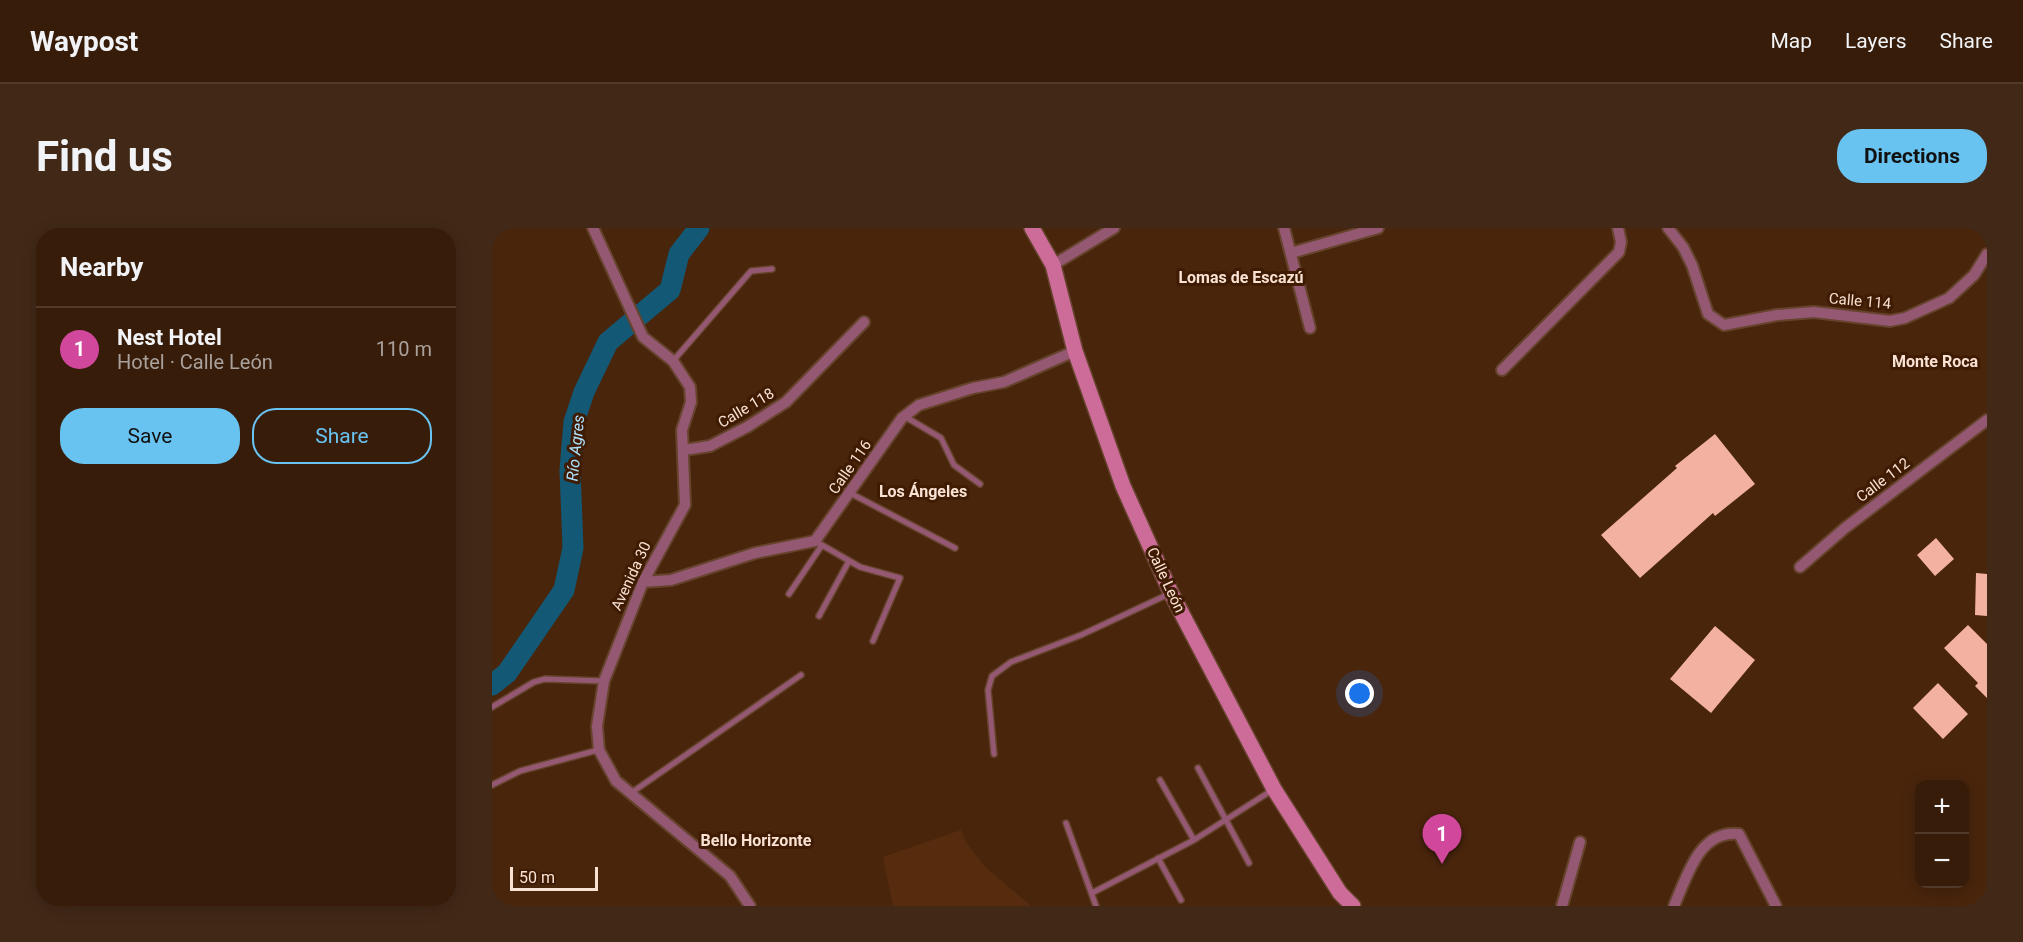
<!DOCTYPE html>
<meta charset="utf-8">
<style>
:root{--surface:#371c09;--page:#422917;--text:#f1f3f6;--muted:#aaa19c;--line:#513a2a;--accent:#69c3f1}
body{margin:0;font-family:Roboto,sans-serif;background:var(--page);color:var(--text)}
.controls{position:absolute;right:18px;bottom:18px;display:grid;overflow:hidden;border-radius:12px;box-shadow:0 3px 15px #0003}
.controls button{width:54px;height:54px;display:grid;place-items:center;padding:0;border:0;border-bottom:2px solid var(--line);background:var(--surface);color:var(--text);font:30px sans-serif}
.scale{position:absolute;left:18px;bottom:15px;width:88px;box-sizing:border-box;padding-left:6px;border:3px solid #f9e1d3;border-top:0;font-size:16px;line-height:21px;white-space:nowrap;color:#f9e1d3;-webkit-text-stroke:4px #3e1b02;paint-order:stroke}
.you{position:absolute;left:868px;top:466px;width:21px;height:21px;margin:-15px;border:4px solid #fff;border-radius:50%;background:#1a73e8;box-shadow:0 0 0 9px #1a73e833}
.badge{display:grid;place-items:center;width:39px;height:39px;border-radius:50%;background:var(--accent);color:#fff;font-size:20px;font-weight:700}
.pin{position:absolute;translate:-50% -50px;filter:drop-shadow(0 2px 3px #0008)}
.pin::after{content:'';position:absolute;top:32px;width:21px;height:18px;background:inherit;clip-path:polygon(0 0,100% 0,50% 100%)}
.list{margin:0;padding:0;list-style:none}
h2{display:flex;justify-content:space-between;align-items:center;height:78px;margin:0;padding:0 24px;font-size:26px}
h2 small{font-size:20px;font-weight:400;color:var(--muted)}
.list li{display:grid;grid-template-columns:39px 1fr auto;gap:18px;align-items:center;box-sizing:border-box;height:84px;padding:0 24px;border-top:2px solid var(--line)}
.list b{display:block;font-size:22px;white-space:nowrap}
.list p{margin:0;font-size:20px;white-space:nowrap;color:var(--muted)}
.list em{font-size:20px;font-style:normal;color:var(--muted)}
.actions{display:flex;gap:12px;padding:18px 24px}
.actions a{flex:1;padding:14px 0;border:2px solid var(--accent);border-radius:24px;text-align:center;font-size:21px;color:var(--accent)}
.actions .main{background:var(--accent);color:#111}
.map{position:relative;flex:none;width:1495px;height:678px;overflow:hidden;border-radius:24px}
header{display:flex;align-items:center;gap:36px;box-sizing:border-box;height:84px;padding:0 30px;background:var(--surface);border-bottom:2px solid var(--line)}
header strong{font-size:28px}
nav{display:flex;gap:33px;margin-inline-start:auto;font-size:21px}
.intro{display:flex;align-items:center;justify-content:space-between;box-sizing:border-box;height:144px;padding:0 36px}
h1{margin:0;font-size:42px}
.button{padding:15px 27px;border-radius:24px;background:var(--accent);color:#111;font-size:21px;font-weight:700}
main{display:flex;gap:36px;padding:0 36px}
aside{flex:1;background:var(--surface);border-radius:24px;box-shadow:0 3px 15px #0003}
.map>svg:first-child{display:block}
</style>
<header>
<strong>Waypost</strong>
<nav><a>Map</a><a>Layers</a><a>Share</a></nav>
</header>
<div class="intro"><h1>Find us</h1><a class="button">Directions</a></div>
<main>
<aside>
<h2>Nearby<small></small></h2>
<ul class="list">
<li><span class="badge" style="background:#d1479c">1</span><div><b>Nest Hotel</b><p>Hotel · Calle León</p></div><em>110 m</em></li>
</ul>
<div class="actions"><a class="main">Save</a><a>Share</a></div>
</aside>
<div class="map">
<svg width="1495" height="678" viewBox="0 0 1495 678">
<rect width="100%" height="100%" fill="#49250c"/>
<path fill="#572c0e" d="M469,602l5,12 19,25 46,39h-138l-10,-49z"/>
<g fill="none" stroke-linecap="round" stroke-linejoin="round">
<path stroke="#135875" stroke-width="21" d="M0,457l15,-12 57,-83 9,-42 -3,-78 4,-48 10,-30 24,-50 62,-52 9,-36 20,-26"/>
</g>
<path fill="#f3b1a2" d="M1223,206l40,50 -40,32 -2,-3 -73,65 -39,-43 76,-67 -2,-2z
M1444,310l18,21 -19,17 -18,-21z
M1484,345l11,1v42l-12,-1z
M1476,397l19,19v54l-12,-12 3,-3 -34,-35z
M1223,398l40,34 -44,53 -41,-34z
M1446,455l30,31 -25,25 -30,-31z"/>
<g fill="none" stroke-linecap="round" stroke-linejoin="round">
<g stroke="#65432c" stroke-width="8">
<path id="service" d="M181,133l78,-90 21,-2
M412,188l37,22 13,27 26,19
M358,265l105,55
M323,313l45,26 40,11 -27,63
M297,366l33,-49
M327,388l30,-55
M0,479l42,-25 11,-3 59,2
M502,526l-6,-64 4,-14 19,-14 70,-27 90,-42
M706,540l51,95
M668,552l34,60 80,-51
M0,557l28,-14 78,-21
M139,565l170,-118
M574,595l30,83
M666,630l23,42
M600,665l102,-53"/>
</g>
<g stroke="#65432c" stroke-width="14">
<path id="minor" d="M101,0l50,109 30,24 17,26 1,15 -9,28 3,75 -42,77 -39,99 -7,45 2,24 17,31 114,95 20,30
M792,0l26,100
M1176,0l15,19 9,18 16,49 16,11 53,-10 37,-3 76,9 15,-3 44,-20 25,-23 13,-21
M799,25l87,-25
M561,37l61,-37
M1010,142l117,-118 2,-10 -3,-14
M192,222l26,-4 37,-19 39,-25 78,-80
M1308,339l45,-39 142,-108
M151,354l28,-2 84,-27 60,-12 87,-123 17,-13 54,-17 31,-6 71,-31
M1070,678l18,-64
M1182,678c13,-29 25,-77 65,-72l37,72"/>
</g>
<g stroke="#65432c" stroke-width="18">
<path id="secondary" d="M540,0l21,37 22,86 48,135 48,107 103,196 66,104 13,13"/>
</g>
<use href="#service" stroke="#955873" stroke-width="5"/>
<use href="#minor" stroke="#955873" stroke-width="10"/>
<use href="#secondary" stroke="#cd6c99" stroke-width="15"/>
</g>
<g text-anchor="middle" stroke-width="6" stroke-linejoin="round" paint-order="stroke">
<g font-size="15" fill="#f9e1d3" stroke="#3e1b02">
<text transform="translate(1368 73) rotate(5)" y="5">Calle 114</text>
<text transform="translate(254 180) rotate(-31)" y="5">Calle 118</text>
<text transform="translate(358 239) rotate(-55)" y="5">Calle 116</text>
<text transform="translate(1391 252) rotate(-37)" y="5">Calle 112</text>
<text transform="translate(139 348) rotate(-65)" y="5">Avenida 30</text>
<text transform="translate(674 352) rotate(65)" y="5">Calle León</text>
</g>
<g font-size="16" font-weight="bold" fill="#f9e1d3" stroke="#3e1b02">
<text x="749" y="55">Lomas de Escazú</text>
<text x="1443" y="139">Monte Roca</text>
<text x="431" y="269">Los Ángeles</text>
<text x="264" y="618">Bello Horizonte</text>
</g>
<g font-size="16" font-style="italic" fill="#aee2fe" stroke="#3e1b02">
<text transform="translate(83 220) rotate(-84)" y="6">Río Agres</text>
</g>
</g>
</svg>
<div class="controls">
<button>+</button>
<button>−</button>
</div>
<div class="scale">50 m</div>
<div class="you"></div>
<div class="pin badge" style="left:950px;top:636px;background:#d1479c">1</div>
</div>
</main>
